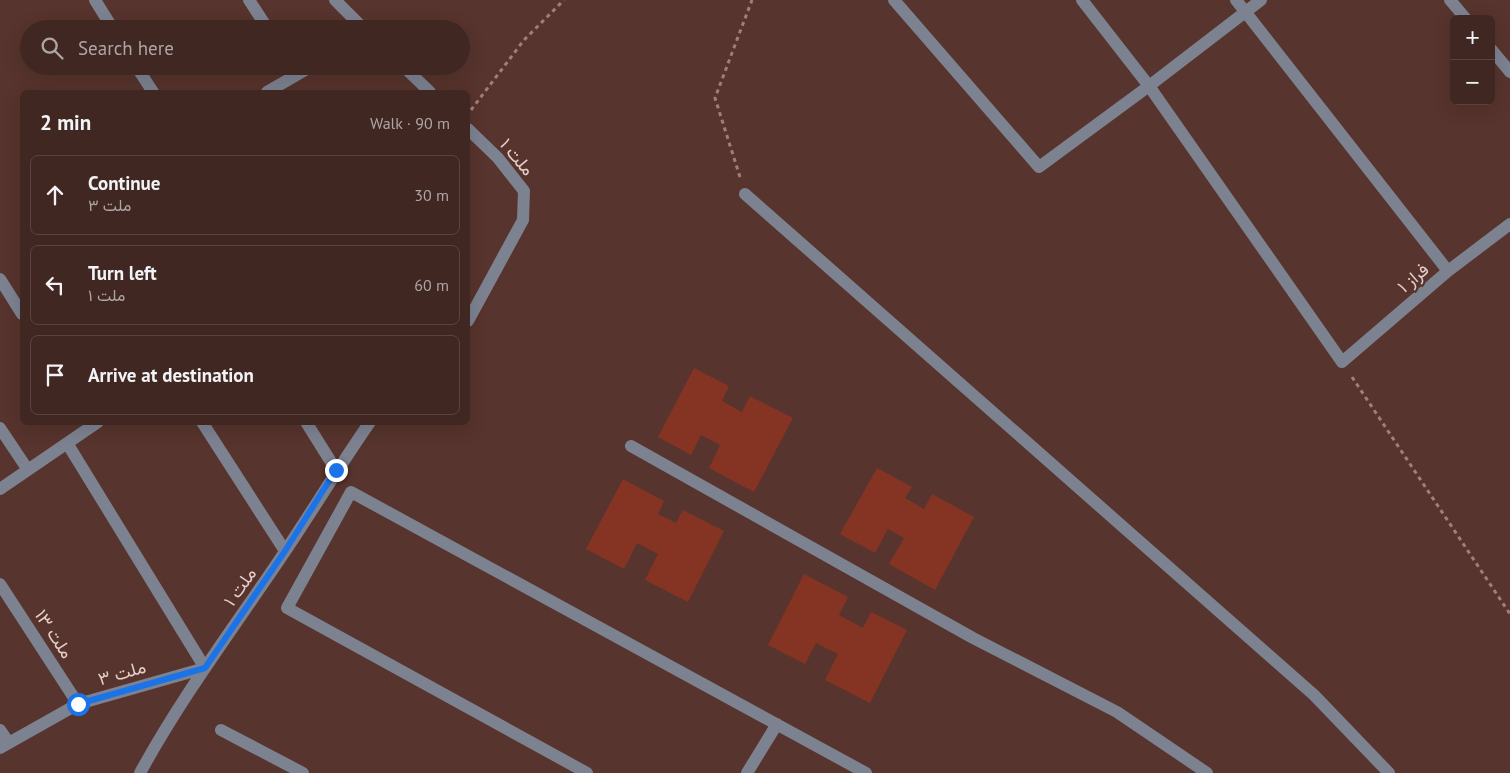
<!DOCTYPE html>
<meta charset="utf-8">
<style>
:root{--surface:#412722;--page:#4c332f;--text:#f1f3f6;--muted:#aea5a5;--line:#5a4440}
body{margin:0;font-family:"PT Sans",Vazirmatn,sans-serif;background:var(--page);color:var(--text)}
.controls{position:absolute;right:15px;top:15px;display:grid;overflow:hidden;border-radius:8px;box-shadow:0 5px 20px #0002}
.controls button{width:45px;height:45px;display:grid;place-items:center;padding:0;border:0;border-bottom:1px solid var(--line);background:var(--surface);color:var(--text);font:25px sans-serif}
.stop{position:absolute;width:15px;height:15px;margin:-11px;border:4px solid #1a73e8;border-radius:50%;background:#fff}
.stop.end{background:#1a73e8;border-color:#fff;box-shadow:0 1px 5px #0008}
.list{margin:0;padding:0;list-style:none}
h2{display:flex;justify-content:space-between;align-items:center;height:65px;margin:0;padding:0 20px;font-size:21px}
h2 small{font-size:16px;font-weight:400;color:var(--muted)}
.list li{display:grid;grid-template-columns:32px 1fr auto;gap:15px;align-items:center;box-sizing:border-box;height:80px;margin:0 10px 10px;padding:0 10px;border:1px solid var(--line);border-radius:8px}
.list b{display:block;font-size:19px;white-space:nowrap}
.list p{margin:0;font-size:16px;white-space:nowrap;color:var(--muted)}
.list em{font-size:16px;font-style:normal;color:var(--muted)}
.icon{flex:none;width:28px;height:28px;fill:none;stroke:currentColor;stroke-width:2;stroke-linecap:round;stroke-linejoin:round}
.map{position:relative;flex:none;width:1510px;height:773px;overflow:hidden}
.search{position:absolute;background:var(--surface);box-shadow:0 5px 20px #0002;left:20px;top:20px;width:450px;height:55px;display:flex;align-items:center;gap:12px;box-sizing:border-box;padding:0 18px;border-radius:28px;color:var(--muted);font-size:19px}
.panel{position:absolute;background:var(--surface);box-shadow:0 5px 20px #0002;left:20px;top:90px;width:450px;height:335px;border-radius:8px}
.map>svg:first-child{display:block}
</style>
<div class="map">
<svg width="1510" height="773" viewBox="0 0 1510 773">
<rect width="100%" height="100%" fill="#57342d"/>
<path fill="#853424" d="M694,368l35,18 -7,15 20,11 8,-16 43,22 -39,74 -45,-24 11,-23 -19,-10 -10,20 -33,-18z
M877,468l35,19 -7,11 19,11 8,-15 42,23 -39,73 -46,-26 15,-26 -16,-9 -13,24 -35,-19z
M623,479l41,22 -6,13 18,9 7,-13 41,21 -36,71 -43,-22 13,-26 -21,-11 -13,26 -38,-20z
M804,574l44,23 -9,18 24,13 8,-16 36,18 -37,73 -45,-23 13,-26 -22,-11 -11,21 -37,-19z"/>
<g fill="none" stroke-linecap="round" stroke-linejoin="round">
<path stroke="#9d807a" stroke-width="3" stroke-dasharray="4 4" stroke-linecap="butt" d="M471,110l53,-70 40,-40
M740,177l-25,-79 37,-98
M1352,377l158,237"/>
<path stroke="#7d8291" stroke-width="12" d="M95,0l18,29
M249,0l19,29
M335,0l29,29
M894,0l145,167 110,-81 112,-86
M1082,0l67,86 193,276 106,-91 62,-47
M1236,0l212,271
M1450,0l16,19
M1491,49l19,23
M136,66l17,26
M403,66l27,26
M267,92l45,-26
M468,129l30,29 26,33 -1,29 -55,101
M745,194l569,501 75,78
M0,279l22,35
M202,422l83,129
M306,422l30,48
M0,428l28,42
M631,446l342,192 144,74 90,61
M0,489l98,-67
M0,584l78,120
M0,730l9,13
M221,730l82,43
M0,748l78,-44 127,-36 -138,-225
M140,773c42,-77 95,-147 144,-220 29,-43 56,-88 86,-131
M587,773l-300,-165 64,-116 515,281
M747,773l30,-49"/>
</g>
<g fill="none" stroke-linecap="round" stroke-linejoin="round">
<path stroke="#1a73e8" stroke-width="6" d="M78,704l127,-36 80,-117 51,-81"/>
</g>
<g text-anchor="middle" stroke-width="4.5" stroke-linejoin="round" paint-order="stroke">
<g font-size="18" fill="#e5cec9" stroke="#57342d">
<text transform="translate(517 157) rotate(50)" y="6">ملت ۱</text>
<text transform="translate(1413 278) rotate(-41)" y="6">فراز ۱</text>
<text transform="translate(240 587) rotate(-55)" y="6">ملت ۱</text>
<text transform="translate(54 634) rotate(57)" y="6">ملت ۱۳</text>
<text transform="translate(122 673) rotate(-16)" y="6">ملت ۳</text>
</g>
</g>
</svg>
<div class="controls">
<button>+</button>
<button>−</button>
</div>
<div class="stop" style="left:78px;top:704px"></div>
<div class="stop end" style="left:336px;top:470px"></div>
<div class="search"><svg class="icon" aria-label="search" viewBox="0 0 24 24"><circle cx="10" cy="10" r="6"/><path d="M15 15l6 6"/></svg>Search here</div>
<section class="panel">
<h2>2 min<small>Walk · 90 m</small></h2>
<ul class="list">
<li><svg class="icon" aria-label="ahead" viewBox="0 0 24 24"><path d="M12 20V5M6 11l6-6 6 6"/></svg><div><b>Continue</b><p>ملت ۳</p></div><em>30 m</em></li>
<li><svg class="icon" aria-label="left" viewBox="0 0 24 24"><path d="M17 20v-9H6M10 6l-5 5 5 5"/></svg><div><b>Turn left</b><p>ملت ۱</p></div><em>60 m</em></li>
<li><svg class="icon" aria-label="arrive" viewBox="0 0 24 24"><path d="M6 21V4h12l-3 4 3 4H6"/></svg><div><b>Arrive at destination</b></div></li>
</ul>
</section>
</div>
